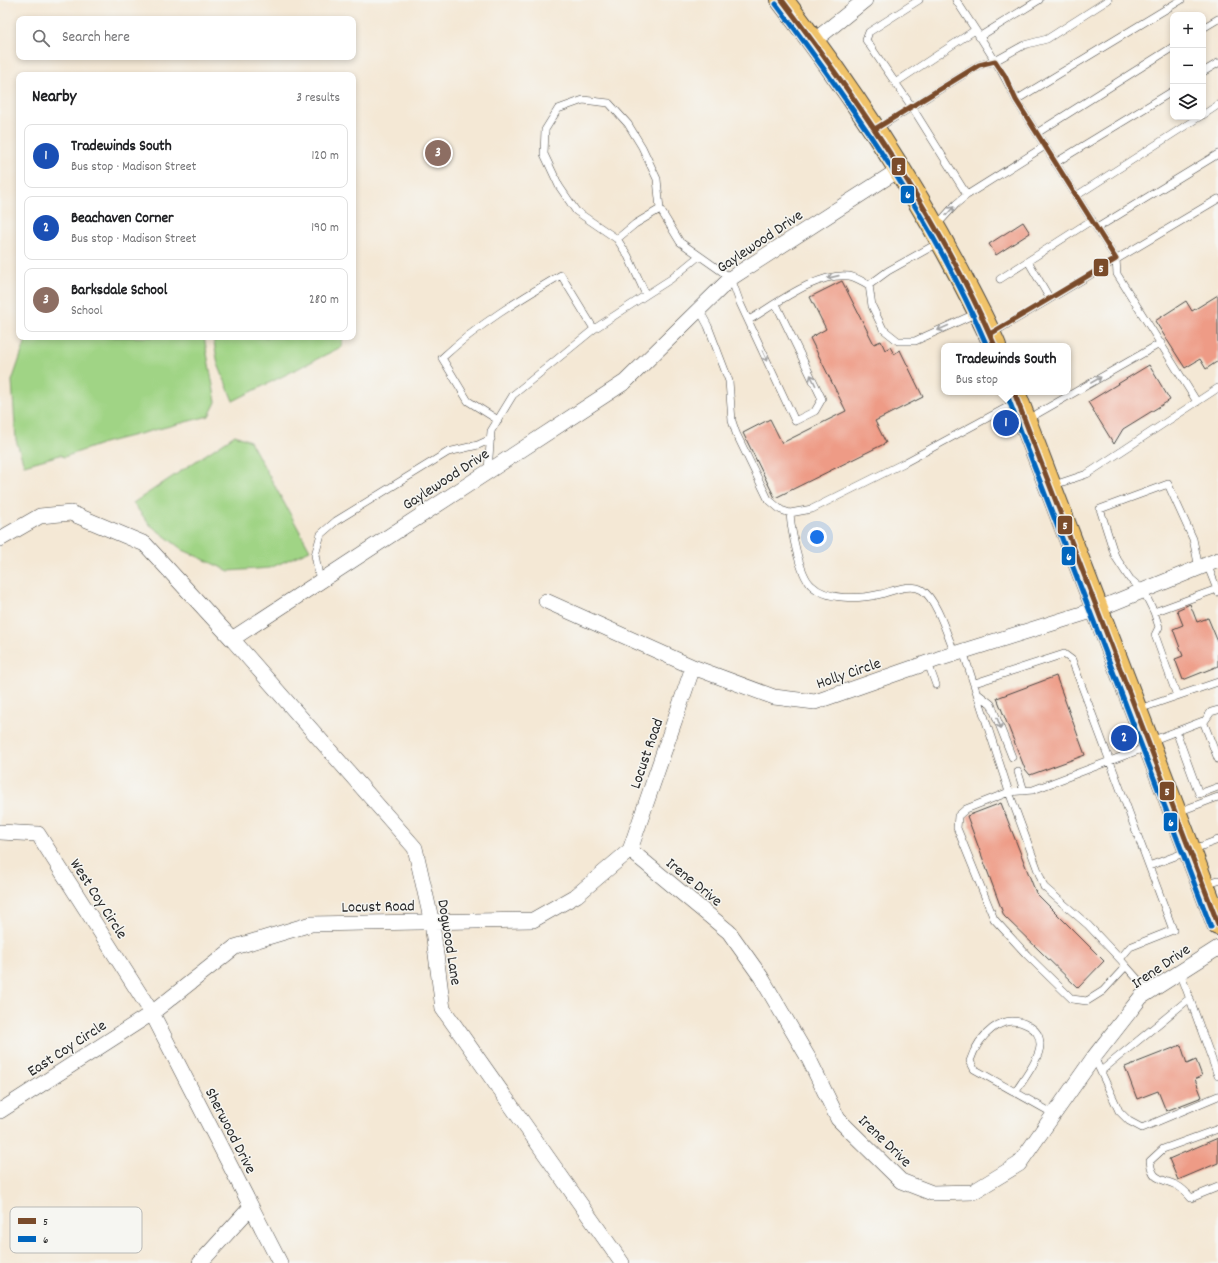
<!DOCTYPE html>
<meta charset="utf-8">
<style>
:root{--surface:#fff;--page:#f2f2f2;--text:#202124;--muted:#757577;--line:#e0e0e0;--accent:#111827}
body{margin:0;font-family:Dekko,sans-serif;background:var(--page);color:var(--text)}
.controls{position:absolute;right:12px;top:12px;display:grid;overflow:hidden;border-radius:8px;box-shadow:0 2px 6px #0003}
.controls button{width:36px;height:36px;display:grid;place-items:center;padding:0;border:0;border-bottom:1px solid var(--line);background:var(--surface);color:var(--text);font:20px sans-serif}
.you{position:absolute;left:817px;top:537px;width:14px;height:14px;margin:-10px;border:3px solid #fff;border-radius:50%;background:#1a73e8;box-shadow:0 0 0 6px #1a73e833}
.badge{display:grid;place-items:center;width:26px;height:26px;border-radius:50%;background:var(--accent);color:#fff;font-size:13px;font-weight:700}
.pin{position:absolute;translate:-50% -50%;border:2px solid #fff;box-shadow:0 1px 4px #0006}
.popup{position:absolute;left:941px;top:343px;width:130px;height:52px;box-sizing:border-box;display:grid;place-content:center;border-radius:8px;background:var(--surface);filter:drop-shadow(0 1px 3px #0005);font-size:13px;white-space:nowrap;color:var(--muted)}
.popup b{font-size:15px;color:var(--text)}
.popup::after{content:'';position:absolute;left:50%;top:100%;margin-left:-8px;border:8px solid transparent;border-top-color:var(--surface)}
.list{margin:0;padding:0;list-style:none}
h2{display:flex;justify-content:space-between;align-items:center;height:52px;margin:0;padding:0 16px;font-size:17px}
h2 small{font-size:13px;font-weight:400;color:var(--muted)}
.list li{display:grid;grid-template-columns:26px 1fr auto;gap:12px;align-items:center;box-sizing:border-box;height:64px;margin:0 8px 8px;padding:0 8px;border:1px solid var(--line);border-radius:8px}
.list b{display:block;font-size:15px;white-space:nowrap}
.list p{margin:0;font-size:13px;white-space:nowrap;color:var(--muted)}
.list em{font-size:13px;font-style:normal;color:var(--muted)}
.icon{flex:none;width:22px;height:22px;fill:none;stroke:currentColor;stroke-width:2;stroke-linecap:round;stroke-linejoin:round}
.map{position:relative;flex:none;width:1218px;height:1263px;overflow:hidden}
.search{position:absolute;background:var(--surface);box-shadow:0 2px 6px #0003;left:16px;top:16px;width:340px;height:44px;display:flex;align-items:center;gap:10px;box-sizing:border-box;padding:0 14px;border-radius:8px;color:var(--muted);font-size:15px}
.panel{position:absolute;background:var(--surface);box-shadow:0 2px 6px #0003;left:16px;top:72px;width:340px;height:268px;border-radius:8px}
.map>svg:first-child{display:block}
</style>
<div class="map">
<svg width="1218" height="1263" viewBox="0 0 1218 1263">
<rect width="100%" height="100%" fill="#f6f6f2"/>
<filter id="ink" filterUnits="userSpaceOnUse"><feTurbulence type="fractalNoise" baseFrequency=".025" numOctaves="2"/><feDisplacementMap in="SourceGraphic" scale="8" xChannelSelector="R" yChannelSelector="G"/><feConvolveMatrix kernelMatrix="1 2 1 2 8 2 1 2 1" color-interpolation-filters="sRGB"/></filter>
<filter id="wash" filterUnits="userSpaceOnUse"><feTurbulence type="fractalNoise" baseFrequency=".012" numOctaves="4" result="noise"/><feDisplacementMap in="SourceGraphic" scale="16" xChannelSelector="R" yChannelSelector="G"/><feGaussianBlur stdDeviation="0.9" result="paint"/><feColorMatrix in="noise" values="0 0 0 0 0 0 0 0 0 0 0 0 0 0 0 0 0 1.4 0 .05"/><feComposite in="paint" operator="in"/></filter>
<g filter="url(#wash)">
<rect width="100%" height="100%" fill="#f4e8d5"/>
<path fill="#a0d485" stroke="#668058" d="M27,337h177l12,65 -7,14 -105,27 -40,14 -4,-2 -36,10 -8,-25 -4,-59z
M213,337h130l-2,10 -108,54 -15,-37z
M235,435l15,6 60,109 -40,18 -41,3 -46,-21 -34,-26 -16,-21z"/>
<g id="blocks">
<path fill="#ee9b86" d="M1023,222l7,11 -34,22 -7,-11z
M842,281l32,63 7,-3 4,9 5,-3 4,7 6,-4 23,47 -48,24 11,22 -111,55 -32,-65 27,-14 12,24 64,-32 -36,-73 16,-9 -16,-32z
M1218,295v66l-12,8 -6,-10 -15,9 -30,-47 31,-20 6,10z
M1149,365l21,35 -47,29 -9,15 -26,-42z
M1190,604l7,18 11,-4 10,24v24l-35,14 -8,-21 8,-3 -10,-27 10,-4 -6,-15z
M1056,676l29,79 -55,20 -5,-6 -28,-71z
M1001,803l35,90 68,68 -26,27 -74,-72 -37,-100z
M1181,1045l6,19 9,-4 6,16 -7,3 7,18 -36,14 -8,-20 -21,8 -12,-32z
M1218,1138v25l-40,17 -9,-21z"/>
</g>
</g>
<g filter="url(#ink)">
<use href="#blocks" fill-opacity="0" stroke="#494744" stroke-width="1"/>
<g fill="none" stroke-linecap="round" stroke-linejoin="round">
<g stroke="#494744" stroke-width="8">
<path id="service" d="M919,0l-50,32 -3,8 46,67 55,88
M956,0c21,33 44,65 60,100l100,159 1,15 80,128
M1203,28l15,-9
M979,37l60,-37
M1203,72l15,-9
M895,83l80,-53
M1016,100l165,-100
M1203,115l15,-10
M876,129l103,-64 16,-4 29,-16 23,-6 61,-39
M1037,133l136,-86
M1055,163l118,-72
M1076,196l123,-79
M936,226l20,-22 11,-9 78,-49
M1097,228l121,-74
M617,239l18,-15 25,-15
M699,256l-28,23 -25,16 -18,-39 -11,-17 -41,-28 -17,-25 -15,-32 1,-24 13,-21 25,-9 26,3 19,21 14,23 15,32 3,30 20,33 51,36 9,25 55,118 20,-10 7,-12 -46,-95
M1000,279l28,-18
M869,285l3,21 11,23 15,12h17l62,-28
M869,285l19,-14 52,-29
M1050,299l-22,-38 64,-41
M699,309l9,17 21,55 3,40 4,12 32,66 13,11 9,3 22,-4 92,-46 111,-60
M749,320c27,-16 68,-48 100,-44 7,1 14,6 20,9
M991,334l227,-135
M1028,419l133,-76
M498,420l-30,-19 -26,-43c37,-34 75,-57 119,-83l33,54
M488,470l3,-39 22,-36 81,-66 52,-34
M1051,486l36,-12 131,-86
M790,513c1,16 9,61 21,72 16,16 49,14 70,9 12,-3 29,-11 41,-4 15,9 26,48 33,64
M1207,564l11,28
M1199,568l-6,-29 -25,-55 -68,25 15,47 15,23 13,11 11,22 63,-23
M320,581l-5,-26 6,-21 15,-13 112,-69 30,-7 13,-6
M1154,612l5,15 -4,8 22,61
M963,651l46,141 -43,17 -8,7 -1,12 37,91 33,36 45,44 15,2 16,-10 23,-25 23,26
M928,663l8,22
M975,683l89,-29 8,6 101,270 -43,17 -10,12 6,7
M978,694l13,10 21,53
M1139,709l79,-27
M1204,722l7,-10 7,-2
M1176,731l23,63 19,-7
M1151,741l52,-20 15,38
M1018,772l6,19
M1178,812l40,-15
M1149,866l69,-26
M1205,884l13,-4
M1120,959l-32,-34 -44,-38 -35,-95 24,-2 114,-43
M1180,972l38,104
M1094,1057l25,54 10,10 13,7 76,-32
M1101,1071l89,-73
M1015,1093c8,-13 26,-36 25,-49 0,-8 -4,-14 -11,-18 -27,-16 -51,11 -59,35l4,8 80,45
M1218,1129l-55,20 -13,12c2,20 11,17 26,24 6,3 11,8 15,13l27,-11"/>
</g>
<g stroke="#494744" stroke-width="16">
<path id="minor" d="M814,41l51,-41
M0,539l40,-23 31,-3 74,31 87,95 183,209 17,75 11,86 179,254
M546,601l147,66 81,30 41,5 123,-43 160,-50 120,-49
M232,639l393,-257 106,-104 169,-109
M0,832l38,2 114,179 128,250
M630,850l99,82 32,45 48,82 29,60 63,62 31,12 41,-1 46,-28 75,-107 47,-60 77,-49
M0,1111l152,-98 83,-66 76,-23 222,-4 44,-25 53,-45 63,-183
M200,1263l51,-56"/>
</g>
<g stroke="#494744" stroke-width="24">
<path id="primary" d="M782,0c67,87 127,178 178,275 12,24 25,47 35,71
M1014,392l204,532"/>
</g>
<use href="#service" stroke="#fff" stroke-width="7"/>
<use href="#minor" stroke="#fff" stroke-width="15"/>
<use href="#primary" stroke="#f1c369" stroke-width="22"/>
<g stroke="#f6f6f2" stroke-width="8">
<path id="bus-1" d="M782,0c81,107 159,222 213,346
M875,129l104,-64 16,-4 10,15 11,24 100,159 -126,75
M1014,392l204,532"/>
</g>
<g stroke="#f6f6f2" stroke-width="8">
<path id="bus-2" d="M776,4c80,106 159,220 211,342
M1007,395l204,532"/>
</g>
<use href="#bus-1" stroke="#7a4b2a" stroke-width="5"/>
<use href="#bus-2" stroke="#0065bd" stroke-width="5"/>
</g>
<defs><path id="oneway-shaft" d="M-6 0H5M1.5-3L5.5 0L1.5 3" fill="none" stroke-width="1.6" stroke-linecap="round" stroke-linejoin="round"/></defs>
<g stroke="#a0a0a0">
<use href="#oneway-shaft" transform="translate(950 211) rotate(-48)"/>
<use href="#oneway-shaft" transform="translate(833 277) rotate(167)"/>
<use href="#oneway-shaft" transform="translate(943 328) rotate(156)"/>
<use href="#oneway-shaft" transform="translate(765 356) rotate(65)"/>
<use href="#oneway-shaft" transform="translate(813 380) rotate(-116)"/>
<use href="#oneway-shaft" transform="translate(1096 380) rotate(-30)"/>
<use href="#oneway-shaft" transform="translate(999 723) rotate(69)"/>
</g>
</g>
<g text-anchor="middle" stroke-width="3" stroke-linejoin="round" paint-order="stroke">
<g font-size="16" fill="#2b2b2b" stroke="#f6f6f2">
<text transform="translate(759 240) rotate(-34)" y="6">Gaylewood Drive</text>
<text transform="translate(445 478) rotate(-33)" y="6">Gaylewood Drive</text>
<text transform="translate(848 672) rotate(-19)" y="6">Holly Circle</text>
<text transform="translate(645 753) rotate(-71)" y="6">Locust Road</text>
<text transform="translate(695 881) rotate(39)" y="6">Irene Drive</text>
<text transform="translate(100 898) rotate(57)" y="6">West Coy Circle</text>
<text transform="translate(378 905) rotate(-1)" y="6">Locust Road</text>
<text transform="translate(451 942) rotate(81)" y="6">Dogwood Lane</text>
<text transform="translate(1160 965) rotate(-34)" y="6">Irene Drive</text>
<text transform="translate(66 1047) rotate(-33)" y="6">East Coy Circle</text>
<text transform="translate(232 1130) rotate(63)" y="6">Sherwood Drive</text>
<text transform="translate(886 1140) rotate(44)" y="6">Irene Drive</text>
</g>
</g>
<rect x="10" y="1207" width="132" height="46" rx="6" fill="#f6f6f2" stroke="#b9b9b6" stroke-width="1"/>
<rect x="18" y="1218" width="18" height="6" fill="#7a4b2a"/>
<rect x="18" y="1236" width="18" height="6" fill="#0065bd"/>
<g font-size="11" fill="#2b2b2b">
<text x="43" y="1225">5</text>
<text x="43" y="1243">6</text>
</g>
<g stroke="#f6f6f2" stroke-width="1.5">
<rect x="891" y="157" width="15" height="19" rx="4" fill="#7a4b2a"/>
<rect x="900" y="185" width="15" height="19" rx="4" fill="#0065bd"/>
<rect x="1093" y="258" width="16" height="19" rx="4" fill="#7a4b2a"/>
<rect x="1057" y="515" width="16" height="20" rx="4" fill="#7a4b2a"/>
<rect x="1061" y="546" width="15" height="20" rx="4" fill="#0065bd"/>
<rect x="1159" y="781" width="16" height="20" rx="4" fill="#7a4b2a"/>
<rect x="1163" y="812" width="15" height="20" rx="4" fill="#0065bd"/>
</g>
<g font-size="11" text-anchor="middle" font-weight="bold" fill="#fff">
<text x="899" y="171">5</text>
<text x="908" y="198">6</text>
<text x="1101" y="272">5</text>
<text x="1065" y="529">5</text>
<text x="1069" y="560">6</text>
<text x="1167" y="795">5</text>
<text x="1171" y="826">6</text>
</g>
</svg>
<div class="controls">
<button>+</button>
<button>−</button>
<button><svg class="icon" aria-label="layers" viewBox="0 0 24 24"><path d="M12 4l9 5-9 5-9-5zM3 14l9 5 9-5"/></svg></button>
</div>
<div class="you"></div>
<div class="pin badge" style="left:1006px;top:423px;background:#1a4fb4">1</div>
<div class="popup"><b>Tradewinds South</b>Bus stop</div>
<div class="pin badge" style="left:1124px;top:738px;background:#1a4fb4">2</div>
<div class="pin badge" style="left:438px;top:153px;background:#8d6e63">3</div>
<div class="search"><svg class="icon" aria-label="search" viewBox="0 0 24 24"><circle cx="10" cy="10" r="6"/><path d="M15 15l6 6"/></svg>Search here</div>
<section class="panel">
<h2>Nearby<small>3 results</small></h2>
<ul class="list">
<li><span class="badge" style="background:#1a4fb4">1</span><div><b>Tradewinds South</b><p>Bus stop · Madison Street</p></div><em>120 m</em></li>
<li><span class="badge" style="background:#1a4fb4">2</span><div><b>Beachaven Corner</b><p>Bus stop · Madison Street</p></div><em>190 m</em></li>
<li><span class="badge" style="background:#8d6e63">3</span><div><b>Barksdale School</b><p>School</p></div><em>280 m</em></li>
</ul>
</section>
</div>
